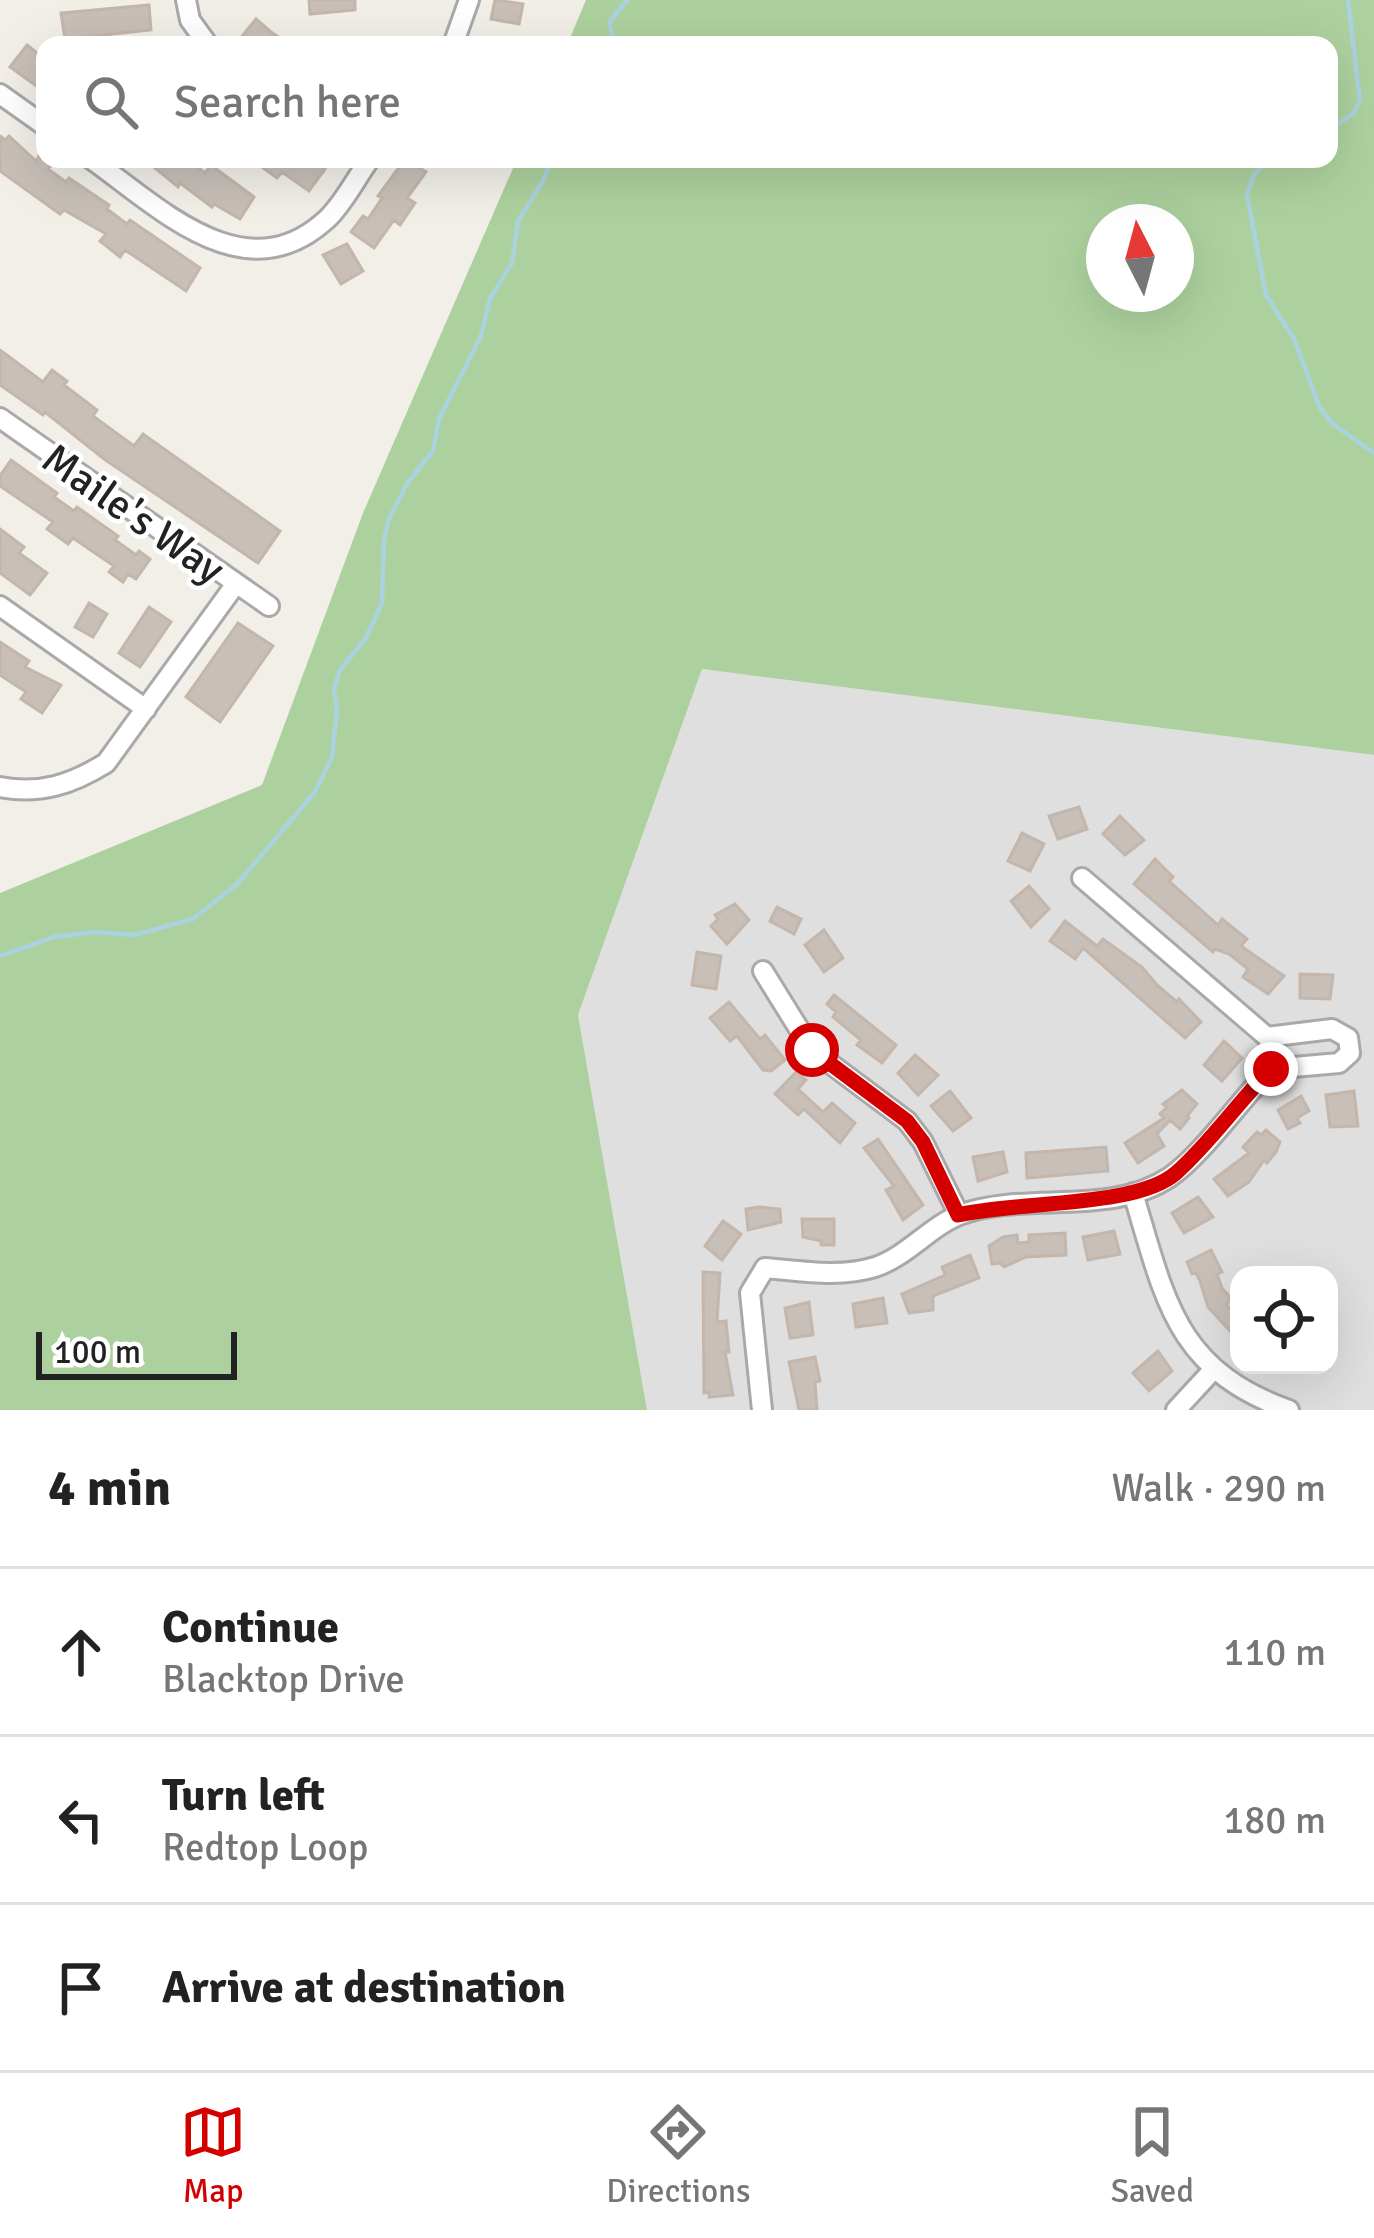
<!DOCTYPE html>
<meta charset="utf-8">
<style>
:root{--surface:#fff;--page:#f6f6f6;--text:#222;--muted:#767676;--line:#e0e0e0;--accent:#d40000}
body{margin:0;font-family:Signika,sans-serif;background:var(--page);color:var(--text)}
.controls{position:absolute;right:36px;bottom:36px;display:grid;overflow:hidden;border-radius:24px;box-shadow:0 12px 48px #0002}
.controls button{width:108px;height:108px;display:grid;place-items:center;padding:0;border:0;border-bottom:3px solid var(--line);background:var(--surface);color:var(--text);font:60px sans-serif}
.compass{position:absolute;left:1086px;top:204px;width:108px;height:108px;border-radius:50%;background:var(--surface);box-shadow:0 12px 48px #0002;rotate:354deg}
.scale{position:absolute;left:36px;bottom:30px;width:201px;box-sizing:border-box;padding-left:12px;border:6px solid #222;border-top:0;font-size:33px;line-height:42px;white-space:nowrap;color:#222;-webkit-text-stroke:9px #fff;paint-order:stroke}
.stop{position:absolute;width:36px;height:36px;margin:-27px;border:9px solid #d40000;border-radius:50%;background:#fff}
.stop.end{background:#d40000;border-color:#fff;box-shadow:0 3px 12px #0008}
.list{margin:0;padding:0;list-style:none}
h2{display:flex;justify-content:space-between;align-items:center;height:156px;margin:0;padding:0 48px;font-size:51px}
h2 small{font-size:39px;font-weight:400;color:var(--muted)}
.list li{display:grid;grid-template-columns:78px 1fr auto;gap:36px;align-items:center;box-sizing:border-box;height:168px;padding:0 48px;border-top:3px solid var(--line)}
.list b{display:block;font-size:45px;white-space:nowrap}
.list p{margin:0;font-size:39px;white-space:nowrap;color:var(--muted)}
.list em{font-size:39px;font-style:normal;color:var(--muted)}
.icon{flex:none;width:66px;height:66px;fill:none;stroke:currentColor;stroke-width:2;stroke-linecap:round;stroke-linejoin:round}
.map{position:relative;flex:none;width:1374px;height:1410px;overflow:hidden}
.search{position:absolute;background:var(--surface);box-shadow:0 12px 48px #0002;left:36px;right:36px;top:36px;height:132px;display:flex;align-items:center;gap:30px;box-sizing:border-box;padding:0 42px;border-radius:24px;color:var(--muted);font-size:45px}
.sheet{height:660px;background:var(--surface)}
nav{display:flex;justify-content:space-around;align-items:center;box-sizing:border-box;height:168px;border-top:3px solid var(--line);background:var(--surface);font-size:33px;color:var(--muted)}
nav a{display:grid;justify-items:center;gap:6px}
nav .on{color:var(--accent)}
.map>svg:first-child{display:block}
</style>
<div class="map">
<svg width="1374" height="1410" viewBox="0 0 1374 1410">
<rect width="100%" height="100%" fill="#f2efe9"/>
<path fill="#e0dfdf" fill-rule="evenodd" d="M702,669l672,86v655h-727l-69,-395zM1239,1275h90v90h-90z"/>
<path fill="#add19e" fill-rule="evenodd" d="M586,0h788v755l-672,-86 -124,346 69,395h-647v-517l262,-108 101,-272 154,-354h812v-114h-762zM1104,222h72v72h-72z"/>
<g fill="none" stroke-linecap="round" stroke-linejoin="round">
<path stroke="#aad3df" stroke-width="4.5" d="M615,45l-6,-22 18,-23
M1329,130l24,-16 7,-13 -12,-101
M1269,159l-16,17 -6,19 19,100 28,44 26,69 13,16 41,29
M0,956l54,-19 40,-5 40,3 59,-16 44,-35 78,-92 17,-35 5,-48 -3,-20 6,-19 26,-32 16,-35 2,-64 5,-20 19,-37 25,-31 6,-32 42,-83 9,-37 22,-36 6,-42 25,-40 8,-22"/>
</g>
<path fill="#c7bfb8" stroke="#c4b6ab" stroke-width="3" d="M309,0h46v10l-45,4z
M495,0l28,4 -4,20 -28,-5z
M149,5l2,25 -86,9 -4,-26z
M256,19l15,13 19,13h-45l-6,-5z
M27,45l18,14v33l-35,-25z
M0,136l5,4 4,-4 27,25 3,-5 12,9 -3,4 18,13 3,-4 40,27 -2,4 20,15 3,-4 70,48 -14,23 -61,-41 -5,7 -20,-16 6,-7 -42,-24 -4,4 -60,-43z
M144,159h43l18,14 6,-8 43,32 -14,22 -26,-15 -2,3 -32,-24 -2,4z
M251,159h60l14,10 -16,22 -27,-19 -5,6z
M405,159l21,13 -19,26 8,5 -15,22 -6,-5 -20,28 -23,-16 12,-16 5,3 14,-21 -4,-2z
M347,244l16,27 -22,13 -18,-29z
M0,350l43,32 9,-12 15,11 -3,4 33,25 -4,6 41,30 9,-12 137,97 -22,32 -154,-104 -59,-47 -2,3 -43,-30z
M11,460l46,33 -3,4 20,14 3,-4 41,29 -3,4 21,15 3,-4 11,8 -14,20 -8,-5 -5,8 -14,-10 5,-6 -41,-28 -5,6 -21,-15 6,-7 -53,-36v-10z
M0,529l24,18 -5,6 28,20 -17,22 -30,-22z
M89,603l18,11 -14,23 -18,-10z
M149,607l22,15 -31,45 -21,-14z
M238,623l35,23 -53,76 -34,-25z
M0,642l29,19 -4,6 36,18 -19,28 -21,-14 5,-7 -26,-17z
M1079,807l8,22 -29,10 -9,-23z
M1120,816l24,24 -19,15 -22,-21z
M1022,833l22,11 -14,27 -22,-10z
M1155,859l18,18 -4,4 31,28 18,16 4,-6 25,20 -6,7 43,30 -16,18 -25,-17 5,-8 -19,-15 -14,-5 -2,3 -79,-68z
M1029,886l20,23 -18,18 -20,-26z
M735,904l14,16 -22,24 -16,-18 7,-7 -3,-4z
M777,907l24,12 -7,15 -24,-13z
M1065,921l32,25 6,-7 39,28 16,19 19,16 2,-3 22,23 -16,16 -102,-90 -8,11 -25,-18z
M824,930l19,28 -19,14 -19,-27z
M697,952l24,4 -5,33 -24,-4z
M1300,974l33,1 -3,24 -30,-1z
M834,995l62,50 -14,18 -25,-18 4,-5 -28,-23 3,-5 -9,-8z
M729,1002l31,37 5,-4 20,25 -14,11 -8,-1 -26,-34 -7,5 -20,-23z
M1224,1041l18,17 -20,23 -18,-16z
M915,1055l23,20 -20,20 -20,-22z
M796,1072l10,8 -8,9 25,23 9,-9 23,20 -15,20 -36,-34 -6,6 -23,-21z
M1182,1090l15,14 -10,12 2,2 -9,11 -10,-9 -13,14 7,12 -26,17 -13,-20 39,-25 -4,-4 7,-7 -4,-3z
M950,1091l21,27 -18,13 -22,-25z
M1354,1091l4,35 -28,1 -4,-32z
M1301,1096l8,15 -12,7 3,5 -12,6 -10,-19z
M1266,1130l14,12 -4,10 -9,11 -3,-3 -15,22 -21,14 -14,-17 35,-26 -6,-6 14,-15 4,3z
M878,1139l45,66 -20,15 -17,-30 8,-4 -30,-38z
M1106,1147l2,24 -81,7 -1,-25z
M1003,1152l4,20 -29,9 -5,-24z
M1198,1197l15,20 -29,16 -12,-20z
M759,1207l21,2 1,13 -33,8 -2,-21z
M802,1219h32v26h-13v-4l-18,-4z
M723,1221l18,13 -19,26 -17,-14z
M1114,1231l6,23 -32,6 -5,-23z
M1065,1233l1,22 -40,2 -22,10 -4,-4 -8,1 -3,-18 14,-9 14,-2 1,8 11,-1v-7z
M1211,1250l11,22 -5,2 5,14 8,9 -3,8 12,16v20l-31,-34 -8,-26 -4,-8 -4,1 -5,-12z
M970,1255l9,23 -46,18v14l-24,3 -7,-19 43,-19 -3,-8z
M703,1272l17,1 -3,49 9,-1 3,31h-4l8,43 -24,2v-5l-5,1z
M883,1298l4,25 -31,4 -3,-23z
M809,1302l4,33 -23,3 -5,-30z
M1158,1351l14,20 -23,20 -16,-18z
M815,1357l5,24 -5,1 2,28h-18l-10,-48z"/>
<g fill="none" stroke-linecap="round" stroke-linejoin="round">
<g stroke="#a9a9a9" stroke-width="24">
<path id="minor" d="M186,0l4,20 18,25
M453,45l16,-45
M0,94l45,32
M91,159c68,48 154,136 236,60 17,-16 29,-41 43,-60
M0,418l269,188
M0,606l146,103
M0,787c40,8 72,-3 106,-24l129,-178
M763,971l49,79 95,71 16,21 36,73
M1267,1037l65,-8 16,9 2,15 -11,10 -68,6
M1133,1193c32,105 41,176 156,217
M762,1410l-12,-117 15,-25c36,3 75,10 110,-1 33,-11 56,-42 87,-53 66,-23 148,3 208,-37 31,-21 72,-79 101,-108l3,-18 -7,-14 -185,-159
M1176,1410l37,-40"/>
</g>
<use href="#minor" stroke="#fff" stroke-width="18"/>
</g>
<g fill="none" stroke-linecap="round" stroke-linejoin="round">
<path stroke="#d40000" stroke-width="15" d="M812,1050l95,71 16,21 35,73c58,-14 178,-7 218,-42 35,-31 62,-71 95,-104"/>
</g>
<g text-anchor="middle" stroke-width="9" stroke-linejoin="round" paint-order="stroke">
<g font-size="42" fill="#222" stroke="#fff">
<text transform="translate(134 513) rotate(35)" y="15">Maile's Way</text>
</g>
</g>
</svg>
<div class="controls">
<button><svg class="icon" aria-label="locate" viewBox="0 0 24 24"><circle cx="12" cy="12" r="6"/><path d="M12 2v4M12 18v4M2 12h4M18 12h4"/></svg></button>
</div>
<svg class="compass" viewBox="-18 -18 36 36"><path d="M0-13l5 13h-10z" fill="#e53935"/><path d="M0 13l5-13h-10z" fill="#767676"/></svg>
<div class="scale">100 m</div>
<div class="stop" style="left:812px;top:1050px"></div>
<div class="stop end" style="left:1271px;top:1069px"></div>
<div class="search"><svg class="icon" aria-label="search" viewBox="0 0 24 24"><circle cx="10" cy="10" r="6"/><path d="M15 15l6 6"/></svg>Search here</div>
</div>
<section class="sheet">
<h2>4 min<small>Walk · 290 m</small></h2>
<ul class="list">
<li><svg class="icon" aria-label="ahead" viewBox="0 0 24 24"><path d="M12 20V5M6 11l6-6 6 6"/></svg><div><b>Continue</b><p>Blacktop Drive</p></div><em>110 m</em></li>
<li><svg class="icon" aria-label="left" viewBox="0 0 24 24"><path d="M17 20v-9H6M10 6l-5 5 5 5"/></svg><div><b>Turn left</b><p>Redtop Loop</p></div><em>180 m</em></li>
<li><svg class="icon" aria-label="arrive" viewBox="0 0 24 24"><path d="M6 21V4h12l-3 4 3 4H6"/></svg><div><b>Arrive at destination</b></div></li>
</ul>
</section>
<nav>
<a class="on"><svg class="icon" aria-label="map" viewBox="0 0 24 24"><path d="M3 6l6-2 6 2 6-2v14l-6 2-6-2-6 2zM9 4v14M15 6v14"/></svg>Map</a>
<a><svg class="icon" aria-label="directions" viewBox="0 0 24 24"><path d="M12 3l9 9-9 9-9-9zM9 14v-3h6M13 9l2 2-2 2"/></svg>Directions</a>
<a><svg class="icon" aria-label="saved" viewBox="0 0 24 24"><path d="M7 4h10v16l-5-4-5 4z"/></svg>Saved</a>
</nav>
